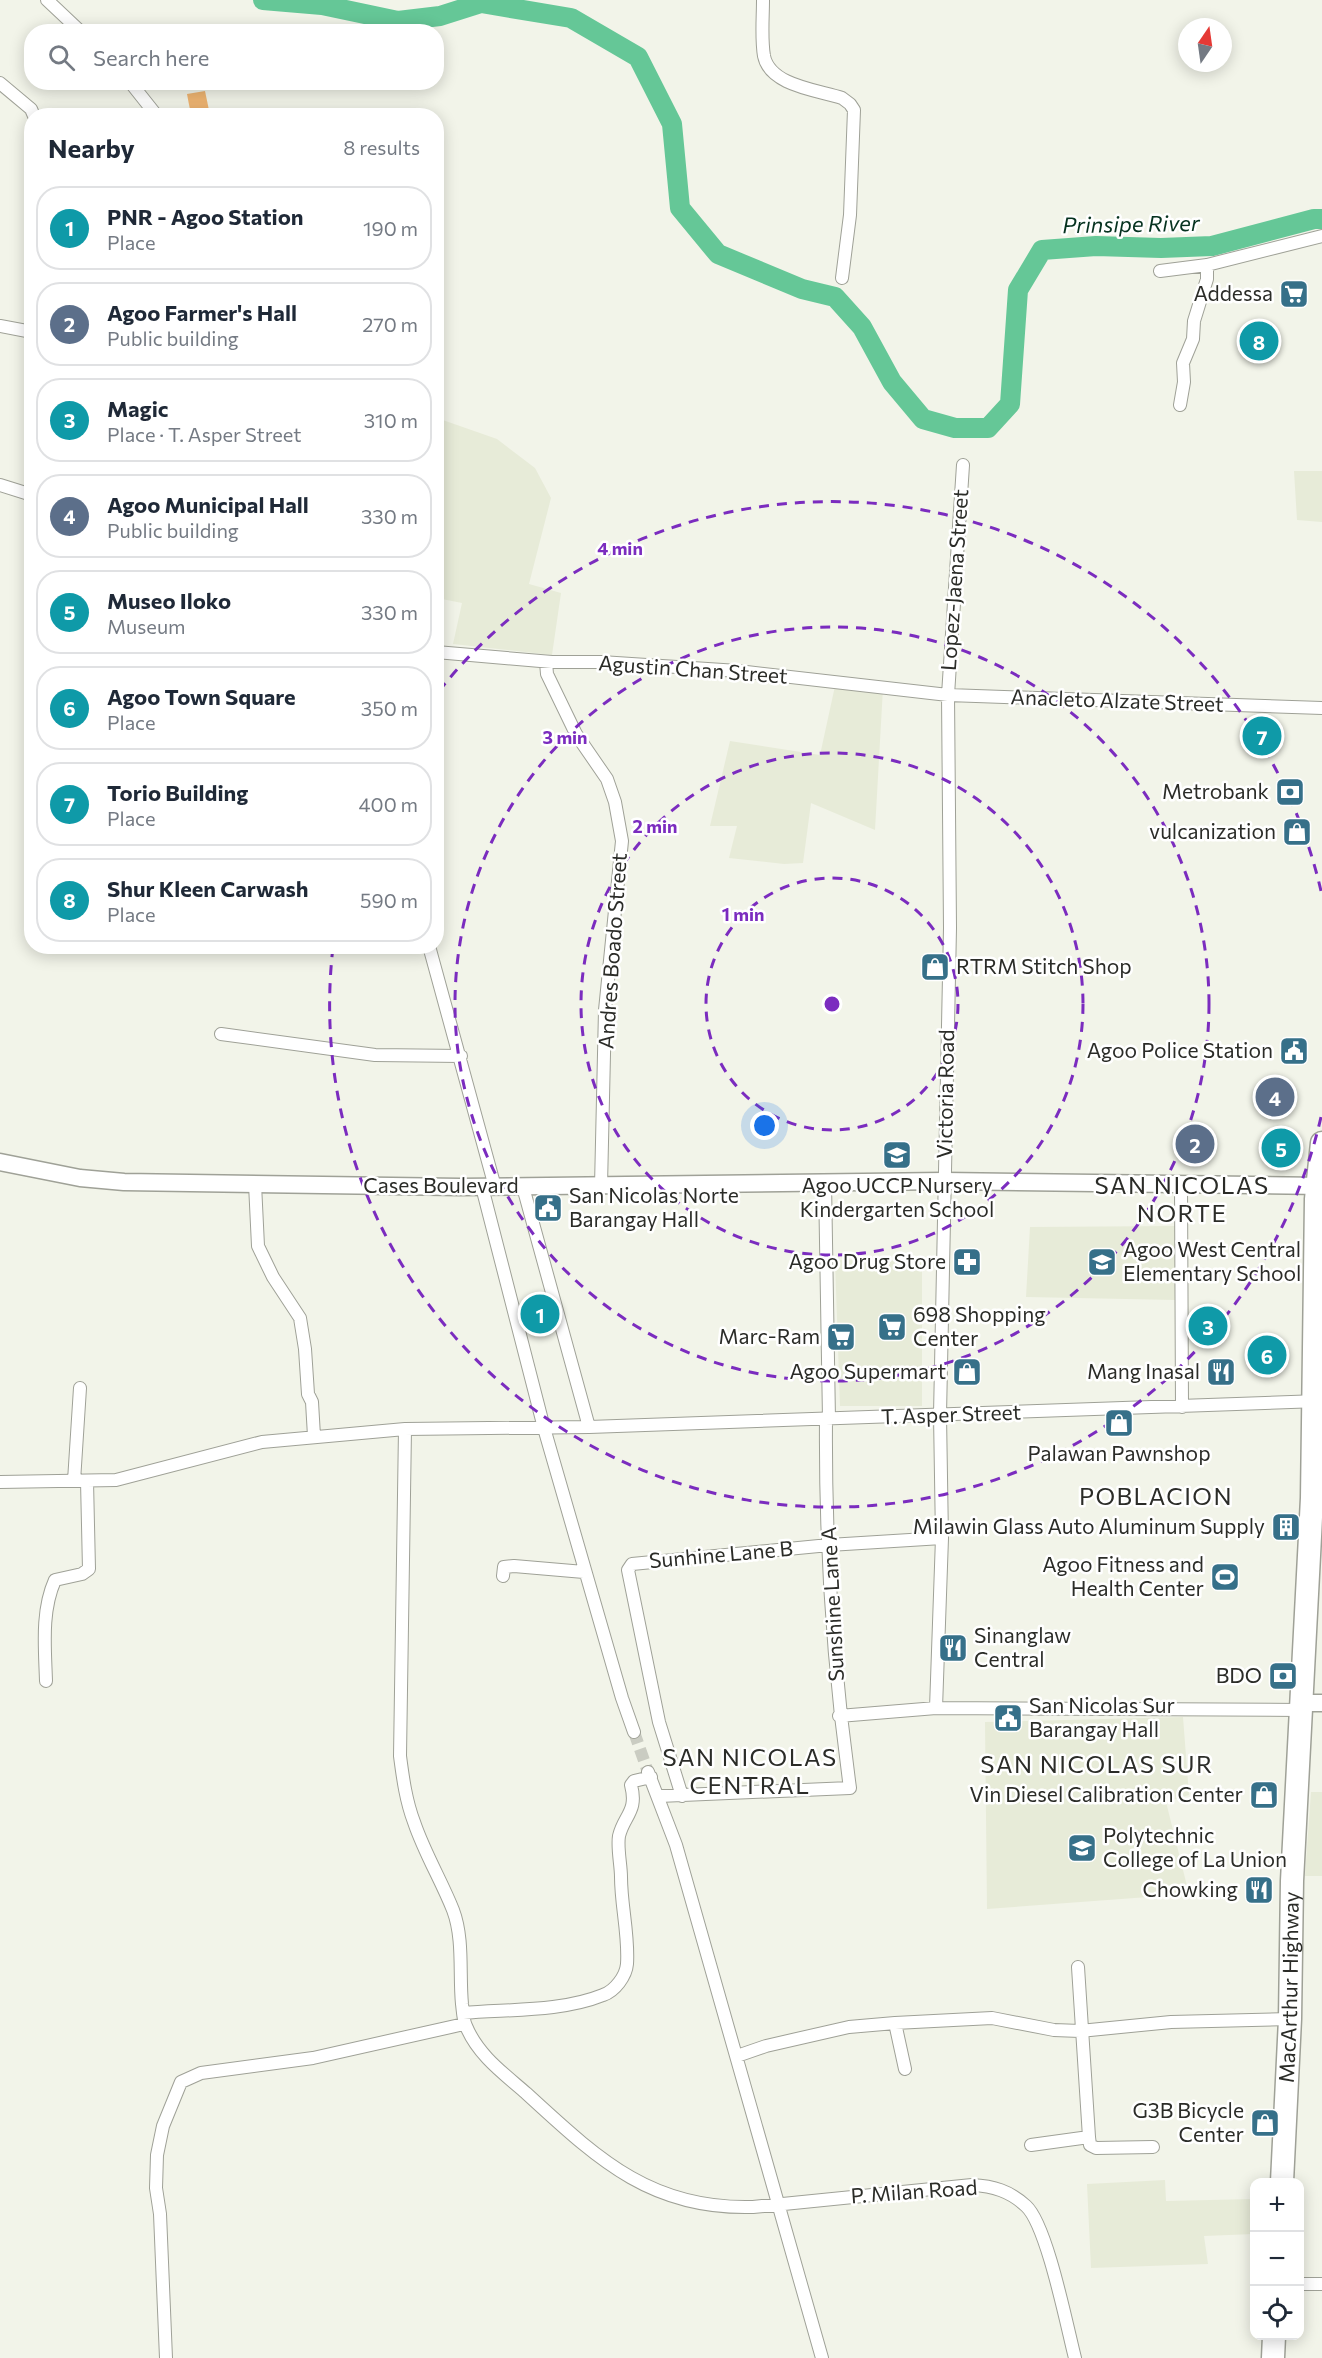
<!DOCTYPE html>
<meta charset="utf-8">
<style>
:root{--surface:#fff;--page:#f2f2f3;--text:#1f2937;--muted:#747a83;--line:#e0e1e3;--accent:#367089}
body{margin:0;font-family:Commissioner,sans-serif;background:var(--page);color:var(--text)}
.controls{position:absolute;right:18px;bottom:18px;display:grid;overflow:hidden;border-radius:12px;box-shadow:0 3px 15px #0003}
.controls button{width:54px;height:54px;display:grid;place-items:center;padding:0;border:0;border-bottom:2px solid var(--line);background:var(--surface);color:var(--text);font:30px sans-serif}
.compass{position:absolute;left:1178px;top:18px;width:54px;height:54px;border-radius:50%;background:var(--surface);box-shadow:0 3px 15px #0003;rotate:13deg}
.you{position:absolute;left:765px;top:1126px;width:21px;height:21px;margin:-15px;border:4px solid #fff;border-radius:50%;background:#1a73e8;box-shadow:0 0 0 9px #1a73e833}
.badge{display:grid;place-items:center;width:39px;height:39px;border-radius:50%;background:var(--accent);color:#fff;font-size:20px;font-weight:700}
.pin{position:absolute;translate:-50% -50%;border:3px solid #fff;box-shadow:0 2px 6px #0006}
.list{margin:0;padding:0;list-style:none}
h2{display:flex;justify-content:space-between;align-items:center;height:78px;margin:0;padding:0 24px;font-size:26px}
h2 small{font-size:20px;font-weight:400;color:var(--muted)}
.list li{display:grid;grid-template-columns:39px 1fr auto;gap:18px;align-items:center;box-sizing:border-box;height:84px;margin:0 12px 12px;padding:0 12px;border:2px solid var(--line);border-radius:24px}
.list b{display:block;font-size:22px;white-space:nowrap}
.list p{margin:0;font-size:20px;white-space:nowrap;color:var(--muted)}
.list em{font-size:20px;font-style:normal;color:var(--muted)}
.icon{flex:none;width:33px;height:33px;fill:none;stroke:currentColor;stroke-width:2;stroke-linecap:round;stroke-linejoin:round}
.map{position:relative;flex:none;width:1322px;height:2358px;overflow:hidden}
.search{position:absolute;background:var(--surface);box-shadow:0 3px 15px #0003;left:24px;top:24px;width:420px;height:66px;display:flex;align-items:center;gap:15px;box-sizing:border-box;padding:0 21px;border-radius:24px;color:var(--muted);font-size:22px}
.panel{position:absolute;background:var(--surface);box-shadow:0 3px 15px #0003;left:24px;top:108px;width:420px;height:846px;border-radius:24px}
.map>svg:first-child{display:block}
</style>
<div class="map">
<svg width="1322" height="2358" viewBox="0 0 1322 2358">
<rect width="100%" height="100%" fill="#f2f4e9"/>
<path fill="#e7ebd8" d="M437,418l60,21 38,29 16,30 -22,86 32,9 -9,62 -99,-11 9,-41 -25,-5z
M1294,471h28v51l-25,-2z
M835,686l48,2 -8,142 -64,-27 -8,60 -19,1 -55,-6 8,-32h-27l20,-85 90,14z
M1177,1226l-1,74 -150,-3 4,-70z
M835,1260l87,1v145h-82z
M1183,1717l6,78 -23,7 23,92 -202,15 -2,-187z
M1311,1792h11v84h-17z
M1165,2180l1,21 88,-2v35l-50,2 4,28 -117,4 -4,-84z"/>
<path fill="#eeb471" d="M205,91l5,24h-19l-4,-21z"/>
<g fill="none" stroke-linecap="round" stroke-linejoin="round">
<path stroke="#65c797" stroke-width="20" d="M263,0l59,5 76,16 42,-5 41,-13 90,15 67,39 34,67 8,84 38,46 84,35 33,8 27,30 30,55 31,37 32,9h33l22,-24 8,-114 24,-40 54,-4 65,2 51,-2 102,-27h8"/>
<path stroke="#caccc2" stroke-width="12" stroke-dasharray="12 6" stroke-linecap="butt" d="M634,1732l14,40"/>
<g stroke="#9fa197" stroke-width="14">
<path id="street" d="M47,0l34,32
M763,0c0,18 -2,38 1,56 6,30 54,34 78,42l8,6 4,6 -4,105 -8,63
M130,82l27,34
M0,83l31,26 3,7
M1160,271l47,-6 115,-29
M0,326l32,6
M1180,405l4,-23 -1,-19 10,-24 1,-18 13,-42v-14
M0,485l32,10
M436,652l116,10h49l137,9 210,24 374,13
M546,662l1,12 29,60 31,45 8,23 7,39 -17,169 -4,176
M429,946l66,241
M221,1034l154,21 86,1
M825,1182l4,237
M255,1184l3,62 15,31 27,41 5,31 3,45 4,8 2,34
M1181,1184l1,223
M482,1187l62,241 78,270 12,34
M523,1187l66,240
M405,1429l-5,327c3,23 6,45 14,66 10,30 27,58 39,88 11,29 6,64 9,94 1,7 1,16 4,22 12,29 37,47 60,67 71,65 124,117 227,114l219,-22c21,1 38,6 54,21 21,19 41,121 49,152
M74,1481l6,-93
M0,1482l116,-2 146,-38 143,-13 184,-2 730,-26
M503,1576l1,-9 10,-1 70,6
M46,1681c-1,-33 -5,-70 9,-101l27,-6 7,-5 -2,-88
M936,1708l6,-170 -2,-123 10,-487 -2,-233 15,-230
M839,1716l97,-8 366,2
M648,1772l28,73 146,513
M659,1796l191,-8c-17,-122 -25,-246 -24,-369
M682,1796l-23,-74 -31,-152 4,-6 197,-19 113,-7
M463,2013c45,-4 98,-1 140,-18 12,-4 23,-19 24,-31 2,-29 -6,-58 -6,-87 0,-12 -4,-29 -2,-41 5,-21 19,-24 12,-51l3,-4 17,-4
M895,2023l10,46
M737,2056l29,-10 83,-19 46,-4 97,-5 62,12 26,1 91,-9 119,-3
M1089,2137l1,8 6,3 57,-1
M1031,2145l58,-8 -11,-170
M1300,2284h22
M166,2358l-6,-144 -4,-26 1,-33 6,-29 18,-44 20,-9 112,-15 151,-34"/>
</g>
<g stroke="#9fa197" stroke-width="19">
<path id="secondary" d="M0,1162l80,16 44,4 336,5 484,-6 378,5
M1302,1703h20"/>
</g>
<g stroke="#9fa197" stroke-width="25">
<g id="highway">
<path id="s1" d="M1282,2182l8,-163 2,-138 20,-383 4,-299 6,-56"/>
<path d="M1273,2358l1,-22"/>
</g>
</g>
<use href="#street" stroke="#fff" stroke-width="12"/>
<use href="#secondary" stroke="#fff" stroke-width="16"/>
<use href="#highway" stroke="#fff" stroke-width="22"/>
</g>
<g fill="none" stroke="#7b2cbf" stroke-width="3" stroke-dasharray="10 8">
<circle cx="832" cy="1004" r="126"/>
<circle cx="832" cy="1004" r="251"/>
<circle cx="832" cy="1004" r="377"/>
<path d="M1321 1117A502 502 0 0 1 333 947M439 691A502 502 0 0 1 1321 891"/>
</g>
<defs>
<g id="supermarket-square" transform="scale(1.5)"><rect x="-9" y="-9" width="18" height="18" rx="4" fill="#367089" stroke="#fff"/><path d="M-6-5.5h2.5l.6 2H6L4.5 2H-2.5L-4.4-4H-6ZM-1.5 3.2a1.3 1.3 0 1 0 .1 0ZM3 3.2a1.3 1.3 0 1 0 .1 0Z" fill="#fff"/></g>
<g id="bank-square" transform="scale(1.5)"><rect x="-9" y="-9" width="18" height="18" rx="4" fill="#367089" stroke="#fff"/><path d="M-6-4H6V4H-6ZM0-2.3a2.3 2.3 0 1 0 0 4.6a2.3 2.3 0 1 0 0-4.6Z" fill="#fff"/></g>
<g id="shop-square" transform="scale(1.5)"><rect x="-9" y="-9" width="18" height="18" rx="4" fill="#367089" stroke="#fff"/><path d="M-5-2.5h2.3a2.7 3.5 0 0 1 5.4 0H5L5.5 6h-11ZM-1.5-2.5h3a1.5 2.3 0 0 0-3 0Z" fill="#fff"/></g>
<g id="civic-square" transform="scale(1.5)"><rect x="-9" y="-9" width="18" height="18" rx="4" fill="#367089" stroke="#fff"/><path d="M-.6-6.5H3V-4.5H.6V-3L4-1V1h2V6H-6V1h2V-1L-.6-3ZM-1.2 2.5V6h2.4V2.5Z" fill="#fff"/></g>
<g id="school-square" transform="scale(1.5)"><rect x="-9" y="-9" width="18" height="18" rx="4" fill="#367089" stroke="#fff"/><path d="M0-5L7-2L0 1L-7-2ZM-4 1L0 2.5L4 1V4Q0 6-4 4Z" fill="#fff"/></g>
<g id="pharmacy-square" transform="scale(1.5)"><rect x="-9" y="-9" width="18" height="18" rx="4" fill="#367089" stroke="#fff"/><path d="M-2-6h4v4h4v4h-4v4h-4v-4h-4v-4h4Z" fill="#fff"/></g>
<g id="restaurant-square" transform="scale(1.5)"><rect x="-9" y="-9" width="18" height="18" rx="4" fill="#367089" stroke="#fff"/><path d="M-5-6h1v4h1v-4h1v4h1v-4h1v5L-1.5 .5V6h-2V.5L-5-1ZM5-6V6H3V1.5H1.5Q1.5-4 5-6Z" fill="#fff"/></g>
<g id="building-square" transform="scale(1.5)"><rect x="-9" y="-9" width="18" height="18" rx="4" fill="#367089" stroke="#fff"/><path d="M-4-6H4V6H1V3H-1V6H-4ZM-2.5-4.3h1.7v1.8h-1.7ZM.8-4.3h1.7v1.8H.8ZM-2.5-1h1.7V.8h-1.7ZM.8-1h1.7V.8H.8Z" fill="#fff"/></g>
<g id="stadium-square" transform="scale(1.5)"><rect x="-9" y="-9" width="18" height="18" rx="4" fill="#367089" stroke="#fff"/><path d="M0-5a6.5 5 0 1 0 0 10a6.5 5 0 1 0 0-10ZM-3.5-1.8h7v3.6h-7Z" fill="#fff"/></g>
<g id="university-square" transform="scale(1.5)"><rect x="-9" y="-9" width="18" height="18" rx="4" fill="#367089" stroke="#fff"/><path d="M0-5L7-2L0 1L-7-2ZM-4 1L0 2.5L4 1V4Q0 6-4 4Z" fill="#fff"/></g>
</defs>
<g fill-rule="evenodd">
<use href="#supermarket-square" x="1294" y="294"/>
<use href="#bank-square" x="1290" y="792"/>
<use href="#shop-square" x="1297" y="832"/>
<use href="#shop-square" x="935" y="967"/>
<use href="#civic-square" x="1294" y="1051"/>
<use href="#school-square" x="897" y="1155"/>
<use href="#civic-square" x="548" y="1208"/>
<use href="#pharmacy-square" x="967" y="1262"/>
<use href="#school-square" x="1102" y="1262"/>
<use href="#supermarket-square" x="892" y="1327"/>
<use href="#supermarket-square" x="841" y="1337"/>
<use href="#shop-square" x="967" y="1372"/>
<use href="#restaurant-square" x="1221" y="1372"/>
<use href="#shop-square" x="1119" y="1423"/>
<use href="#building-square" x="1286" y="1527"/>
<use href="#stadium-square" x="1225" y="1577"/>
<use href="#restaurant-square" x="953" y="1648"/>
<use href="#bank-square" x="1283" y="1676"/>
<use href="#civic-square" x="1008" y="1718"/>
<use href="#shop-square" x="1264" y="1795"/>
<use href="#university-square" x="1082" y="1848"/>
<use href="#restaurant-square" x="1259" y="1890"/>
<use href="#shop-square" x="1265" y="2123"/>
</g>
<g text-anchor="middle" stroke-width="5" stroke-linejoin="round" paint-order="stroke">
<g font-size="21" fill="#2b2c28" stroke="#fff" text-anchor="end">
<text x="1273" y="301">Addessa</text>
<text x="1269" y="799">Metrobank</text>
<text x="1276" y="839">vulcanization</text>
<text x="956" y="974" text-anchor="start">RTRM Stitch Shop</text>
<text x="1273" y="1058">Agoo Police Station</text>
<text x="897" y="1193" text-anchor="middle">Agoo UCCP Nursery<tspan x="897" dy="24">Kindergarten School</tspan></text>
<text x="569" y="1203" text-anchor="start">San Nicolas Norte<tspan x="569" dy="24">Barangay Hall</tspan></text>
<text x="1123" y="1257" text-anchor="start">Agoo West Central<tspan x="1123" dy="24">Elementary School</tspan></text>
<text x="946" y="1269">Agoo Drug Store</text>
<text x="913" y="1322" text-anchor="start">698 Shopping<tspan x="913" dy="24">Center</tspan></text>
<text x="820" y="1344">Marc-Ram</text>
<text x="946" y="1379">Agoo Supermart</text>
<text x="1200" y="1379">Mang Inasal</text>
<text x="1119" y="1461" text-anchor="middle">Palawan Pawnshop</text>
<text x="1265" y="1534">Milawin Glass Auto Aluminum Supply</text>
<text x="1204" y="1572">Agoo Fitness and<tspan x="1204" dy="24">Health Center</tspan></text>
<text x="974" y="1643" text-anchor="start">Sinanglaw<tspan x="974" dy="24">Central</tspan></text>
<text x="1262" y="1683">BDO</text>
<text x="1029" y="1713" text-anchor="start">San Nicolas Sur<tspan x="1029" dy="24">Barangay Hall</tspan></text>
<text x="1243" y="1802">Vin Diesel Calibration Center</text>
<text x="1103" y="1843" text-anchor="start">Polytechnic<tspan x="1103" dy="24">College of La Union</tspan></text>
<text x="1238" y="1897">Chowking</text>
<text x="1244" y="2118">G3B Bicycle<tspan x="1244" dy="24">Center</tspan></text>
</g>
<g font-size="21" fill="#2b2c28" stroke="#fff">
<text transform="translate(955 580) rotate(-86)" y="7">Lopez-Jaena Street</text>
<text transform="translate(693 670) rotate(4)" y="7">Agustin Chan Street</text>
<text transform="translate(1117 701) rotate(2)" y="7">Anacleto Alzate Street</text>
<text transform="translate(613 951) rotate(-86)" y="7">Andres Boado Street</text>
<text transform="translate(946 1094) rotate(-89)" y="7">Victoria Road</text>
<text x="441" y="1193">Cases Boulevard</text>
<text transform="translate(951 1415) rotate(-2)" y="7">T. Asper Street</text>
<text transform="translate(721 1555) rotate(-5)" y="7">Sunhine Lane B</text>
<text transform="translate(833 1604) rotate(-93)" y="7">Sunshine Lane A</text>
<text dy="7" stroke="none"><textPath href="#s1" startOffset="195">MacArthur Highway</textPath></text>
<text transform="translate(914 2192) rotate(-4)" y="7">P. Milan Road</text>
</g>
<g font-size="22" font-style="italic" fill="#05321f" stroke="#fff">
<text transform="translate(1131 224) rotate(-1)" y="8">Prinsipe River</text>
</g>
<g font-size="24" letter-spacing="1.5" fill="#2b2c28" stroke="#fff">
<text x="1182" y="1194">SAN NICOLAS<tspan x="1182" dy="28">NORTE</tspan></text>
<text x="1156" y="1505">POBLACION</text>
<text x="750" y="1766">SAN NICOLAS<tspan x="750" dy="28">CENTRAL</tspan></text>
<text x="1097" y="1773">SAN NICOLAS SUR</text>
</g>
</g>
<circle cx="832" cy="1004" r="9" fill="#7b2cbf" stroke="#fff" stroke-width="3"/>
<g font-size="18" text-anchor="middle" font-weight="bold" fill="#7b2cbf" stroke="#fff" stroke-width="5" stroke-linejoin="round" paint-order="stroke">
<text x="620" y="555">4 min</text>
<text x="565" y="744">3 min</text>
<text x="655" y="833">2 min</text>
<text x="743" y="921">1 min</text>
</g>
</svg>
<div class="controls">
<button>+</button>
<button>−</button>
<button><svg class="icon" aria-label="locate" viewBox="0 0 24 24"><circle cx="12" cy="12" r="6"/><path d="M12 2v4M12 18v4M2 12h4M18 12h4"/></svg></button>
</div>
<svg class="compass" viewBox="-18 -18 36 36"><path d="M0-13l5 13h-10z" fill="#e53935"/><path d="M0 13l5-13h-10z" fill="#747a83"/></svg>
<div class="you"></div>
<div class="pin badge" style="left:540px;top:1314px;background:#0f9aa8">1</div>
<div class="pin badge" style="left:1195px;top:1144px;background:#5c6f8a">2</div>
<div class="pin badge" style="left:1208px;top:1326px;background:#0f9aa8">3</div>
<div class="pin badge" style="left:1275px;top:1097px;background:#5c6f8a">4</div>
<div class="pin badge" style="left:1281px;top:1148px;background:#0f9aa8">5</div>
<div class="pin badge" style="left:1267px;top:1355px;background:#0f9aa8">6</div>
<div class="pin badge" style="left:1262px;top:736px;background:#0f9aa8">7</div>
<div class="pin badge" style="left:1259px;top:341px;background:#0f9aa8">8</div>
<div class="search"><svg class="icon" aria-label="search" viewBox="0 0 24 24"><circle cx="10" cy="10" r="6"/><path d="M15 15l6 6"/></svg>Search here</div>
<section class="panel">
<h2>Nearby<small>8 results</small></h2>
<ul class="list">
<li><span class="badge" style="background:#0f9aa8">1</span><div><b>PNR - Agoo Station</b><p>Place</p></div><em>190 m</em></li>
<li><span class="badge" style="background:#5c6f8a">2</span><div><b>Agoo Farmer's Hall</b><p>Public building</p></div><em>270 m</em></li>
<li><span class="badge" style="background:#0f9aa8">3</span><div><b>Magic</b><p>Place · T. Asper Street</p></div><em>310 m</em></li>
<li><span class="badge" style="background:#5c6f8a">4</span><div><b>Agoo Municipal Hall</b><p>Public building</p></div><em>330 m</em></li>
<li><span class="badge" style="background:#0f9aa8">5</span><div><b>Museo Iloko</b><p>Museum</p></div><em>330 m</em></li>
<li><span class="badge" style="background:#0f9aa8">6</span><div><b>Agoo Town Square</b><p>Place</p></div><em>350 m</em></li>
<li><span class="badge" style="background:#0f9aa8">7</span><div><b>Torio Building</b><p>Place</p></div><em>400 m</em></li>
<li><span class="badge" style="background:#0f9aa8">8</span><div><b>Shur Kleen Carwash</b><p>Place</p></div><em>590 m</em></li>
</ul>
</section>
</div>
